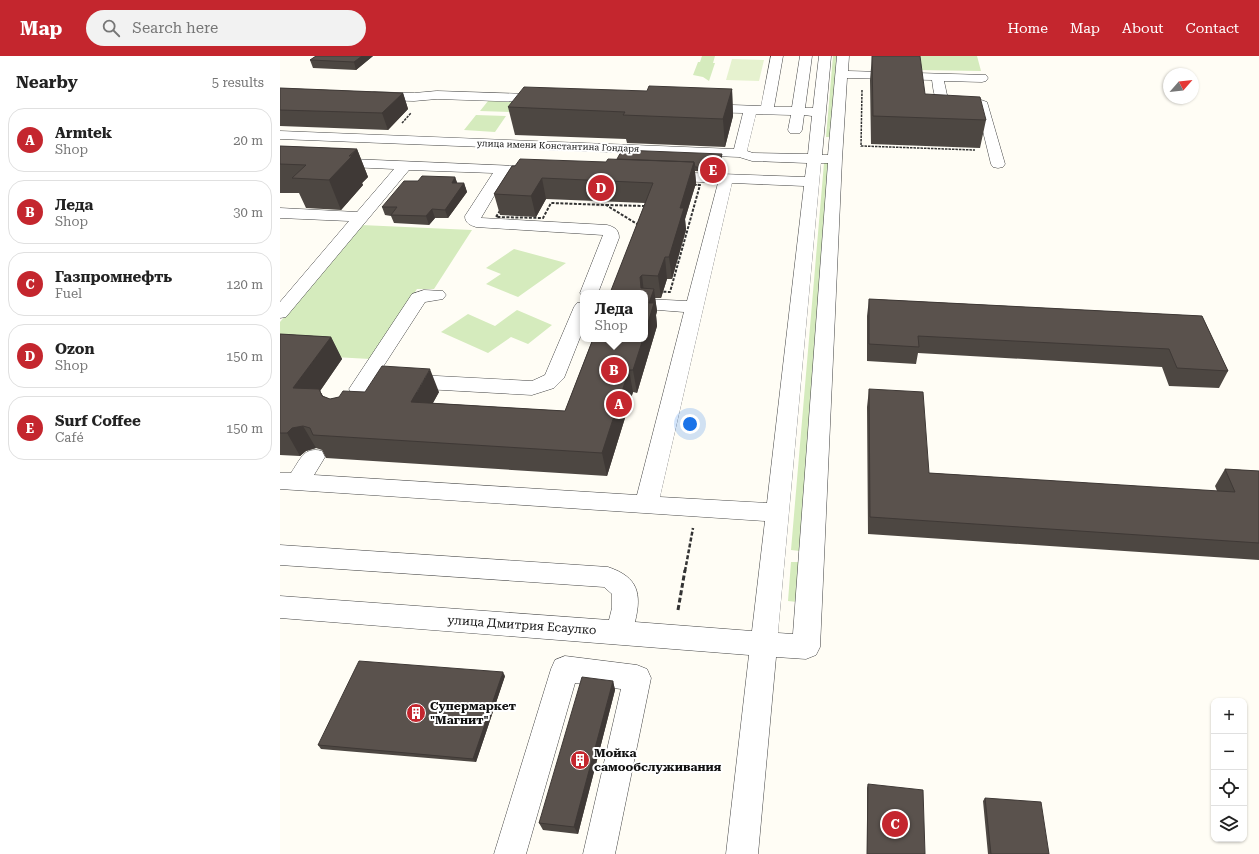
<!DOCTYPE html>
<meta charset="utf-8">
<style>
:root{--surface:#fff;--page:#f2f2f2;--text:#222;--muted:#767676;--line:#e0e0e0;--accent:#c4262e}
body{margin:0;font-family:"Roboto Serif",serif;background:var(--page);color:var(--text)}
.controls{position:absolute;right:12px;bottom:12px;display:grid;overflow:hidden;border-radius:8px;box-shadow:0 1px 3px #0004}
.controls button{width:36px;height:36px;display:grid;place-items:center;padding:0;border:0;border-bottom:1px solid var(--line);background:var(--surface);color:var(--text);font:20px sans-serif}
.compass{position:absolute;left:883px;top:12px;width:36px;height:36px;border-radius:50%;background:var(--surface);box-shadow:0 1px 3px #0004;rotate:62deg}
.you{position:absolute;left:410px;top:368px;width:14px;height:14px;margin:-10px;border:3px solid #fff;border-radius:50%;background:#1a73e8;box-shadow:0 0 0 6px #1a73e833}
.badge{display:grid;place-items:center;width:26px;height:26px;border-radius:50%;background:var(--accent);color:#fff;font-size:13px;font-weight:700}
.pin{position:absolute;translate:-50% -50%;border:2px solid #fff;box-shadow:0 1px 4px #0006}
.popup{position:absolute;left:300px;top:234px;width:68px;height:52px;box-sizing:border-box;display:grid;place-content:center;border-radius:8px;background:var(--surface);filter:drop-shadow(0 1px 3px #0005);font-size:13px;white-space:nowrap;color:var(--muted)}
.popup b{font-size:15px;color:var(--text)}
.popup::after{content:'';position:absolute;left:50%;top:100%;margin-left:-8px;border:8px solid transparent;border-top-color:var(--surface)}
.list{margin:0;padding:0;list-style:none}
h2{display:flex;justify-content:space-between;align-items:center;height:52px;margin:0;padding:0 16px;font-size:17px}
h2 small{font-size:13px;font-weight:400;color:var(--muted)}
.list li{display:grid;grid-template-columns:26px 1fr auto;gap:12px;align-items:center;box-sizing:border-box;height:64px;margin:0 8px 8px;padding:0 8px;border:1px solid var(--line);border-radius:16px}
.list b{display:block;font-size:15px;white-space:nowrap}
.list p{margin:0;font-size:13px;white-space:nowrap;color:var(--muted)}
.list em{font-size:13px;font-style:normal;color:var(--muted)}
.icon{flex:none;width:22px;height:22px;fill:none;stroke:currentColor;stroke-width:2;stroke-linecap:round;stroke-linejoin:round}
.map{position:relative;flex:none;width:979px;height:798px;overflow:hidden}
header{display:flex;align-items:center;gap:24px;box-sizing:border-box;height:56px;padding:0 20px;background:var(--accent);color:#fff}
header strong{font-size:19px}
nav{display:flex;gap:22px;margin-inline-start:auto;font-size:14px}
.search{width:280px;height:36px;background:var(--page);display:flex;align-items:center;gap:10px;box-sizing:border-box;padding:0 14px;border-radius:22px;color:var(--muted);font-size:15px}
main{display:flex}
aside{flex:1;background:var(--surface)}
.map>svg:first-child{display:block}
</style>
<header>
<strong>Map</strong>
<div class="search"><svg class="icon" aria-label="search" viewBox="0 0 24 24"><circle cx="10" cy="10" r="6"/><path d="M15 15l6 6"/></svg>Search here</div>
<nav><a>Home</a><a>Map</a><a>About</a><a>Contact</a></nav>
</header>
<main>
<aside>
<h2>Nearby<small>5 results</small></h2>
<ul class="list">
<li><span class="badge">A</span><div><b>Armtek</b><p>Shop</p></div><em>20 m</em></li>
<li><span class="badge">B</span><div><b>Леда</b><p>Shop</p></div><em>30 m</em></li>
<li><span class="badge">C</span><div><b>Газпромнефть</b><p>Fuel</p></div><em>120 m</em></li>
<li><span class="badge">D</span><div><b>Ozon</b><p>Shop</p></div><em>150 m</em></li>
<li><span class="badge">E</span><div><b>Surf Coffee</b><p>Café</p></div><em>150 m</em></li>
</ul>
</aside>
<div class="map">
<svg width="979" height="798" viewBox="0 0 979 798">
<rect width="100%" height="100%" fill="#fffdf5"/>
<path fill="#d5ebbd" d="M422,0h13l-2,7h2l-6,18 -6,-4 -10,-2 5,-13h2z
M553,0h4l-6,81h-5z
M636,0h61l4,15 -63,-1z
M208,45l31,1 -7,10 -32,-1z
M196,59l30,1 -11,16 -31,-2z
M544,107h6l-30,388 -9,-1z
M81,169l111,5 -38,59h-17l-47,70 -90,-5v-32z
M234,193l52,14 -48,34 -32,-13 15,-10 -15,-6z
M237,254l35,15 -24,19 -17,-7 -23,16 -47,-21 27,-18 27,12z
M511,506h9l-3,40 -9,-1z"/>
<path fill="#e6f2cf" d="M452,3l32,1 -5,21 -33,-1z"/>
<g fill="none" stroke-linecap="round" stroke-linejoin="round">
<g stroke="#444" stroke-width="1">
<path id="minor" d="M491,0h12l-9,51h18l8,-51h12l-7,52h8l6,-52h12l-9,99h6l9,-99h12l-1,15 138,4 2,3 -2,3 -4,1 -38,-1 3,14c10,6 27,1 40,7l18,62 -2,3 -5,1 -5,-1 -2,-3 -14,-57c-10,-4 -37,3 -42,-11 -2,-5 -2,-11 -3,-16l-85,-2 -5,81 -22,488 -4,8 -10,4 -30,-2 -18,197h-32l23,-199 -469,-37v-22l329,24 3,-12v-14l-8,-7 -324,-22v-20l328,22c30,10 34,26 27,55l117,9 13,-110 -485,-32v-16h11c9,-13 13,-27 31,-22l3,6 -11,18 323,20 47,-183 -39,-3v-10l42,2 31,-118 -53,-3 -5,-1 -2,-3 2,-3 5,-1 140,5 2,-14 -55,-2 -13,-4 -459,-18v-8l454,18 9,-36 -40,-1 -5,-1 -1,-3 1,-3 5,-1 58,2zM476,58l35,1 -3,15 2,3h10l2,-3 2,-15 8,1 -4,38 -55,-1 -6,-2zM541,107h7l-35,471 -15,-1zM452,127l72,3 -37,317 -107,-6z
M157,35l92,3 19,5 2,3 -2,3 -4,1 -15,-4 -92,-3 -23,2 -40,-1 -4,-1 -2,-3 2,-3 4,-1 40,1z
M0,100l261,11 5,1 2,3 -2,3 -5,1 -34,-1 -26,44 126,7c8,2 12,5 12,13l-21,55h-15v4l-3,-4 23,-58 -127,-8c-6,-2 -11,-4 -11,-11l28,-43 -84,-3 -123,147 -6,1v-16l69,-81 -69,-3v-10l77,4 37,-43 -114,-5z
M144,234l19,1 3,4 -3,4 -18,3 -46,71 153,8 13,-6 29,-68 3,-4 6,-1v28l-19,48 -10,10 -22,7 -161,-9 -5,8 -7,2 -7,-2 -3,-5 63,-95z
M285,600l72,9 10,4 4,9 -36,176h-32l38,-165 -46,-6 -49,171h-32l57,-185 4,-9z"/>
</g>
<path stroke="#333" stroke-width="1.5" stroke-dasharray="2.5 1" stroke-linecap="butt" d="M582,34l-1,56 114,4
M122,67l9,-10
M236,129l5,-7 179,7"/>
<path stroke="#333" stroke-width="2" stroke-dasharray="3 1.5" stroke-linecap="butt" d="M237,128l-21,33 47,1 8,-15 55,2 36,22 -22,63 50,2 30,-107 -15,-1
M326,149l39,1"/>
<path stroke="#333" stroke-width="2.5" stroke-dasharray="4 2" stroke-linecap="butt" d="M405,515l8,-43"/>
<path stroke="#333" stroke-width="3" stroke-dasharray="5 2.5" stroke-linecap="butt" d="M398,554l7,-40"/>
<use href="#minor" fill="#fff" fill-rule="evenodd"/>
</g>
<path fill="#4d4742" d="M36,0h57l-17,14 -43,-2 -3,-8z
M592,0l53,38 61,26 -6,28 -109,-4 -1,-64z
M0,32l123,5 5,16 -20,21 -108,-4z
M452,33l1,27 -8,31 -98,-4 -1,-4 -111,-4 -7,-28 139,-16z
M0,90l77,3 11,28 -6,6 1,2 -22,25 -35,-2 -7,-15h-19z
M442,102l-4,14 -23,-1 1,12 -11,36 1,11 -14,49h-5l-6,19h-6l2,13 -1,4 1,11 -20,67 -4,-1 -26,84 -281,-18 -4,-8 -6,-2 -10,3 -6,5 -20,-1v-121l51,3 11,22 -22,32 3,5 7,3 35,-7h74l-6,11 132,8 80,-208 -99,-4 -10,18 -36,-2 -6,-21 18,-28 94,-4 11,-3z
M175,121l2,6h7l3,9 -19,26h-13l-6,7 -35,-2 -3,-7 -6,-1 -3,-8 36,-26z
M589,243l333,17 26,55 -9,17 -50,-2 -7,-19 -244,-14 -2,11 -49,-3v-45z
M589,333l60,84 288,18 -2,-5 10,-17 34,2v89l-391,-26 -1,-127z
M225,620l-29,86 -155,-13 -3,-4z
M333,625l2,9 -37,144 -35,-4 -4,-7z
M588,728l57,70h-58v-66z
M705,742l64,56h-61l-5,-53z"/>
<path fill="#3f3936" d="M82,0h11l-17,14 -2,-8z
M452,33l1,27 -8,31 -2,-28z
M123,37l5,16 -20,21 -6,-17z
M77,93l11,28 -6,6 1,2 -22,25 -12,-30z
M442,98v4l-4,14v-4z
M414,106l2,21 -11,36 1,11 -14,49 -3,-22 11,-49z
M175,121l3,8 -6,-2z
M262,122l4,21 -10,18 -5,-21z
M184,127l3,9 -19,26 -3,-8z
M152,153l3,9 -6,7 -3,-9z
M385,201l2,22 -6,19 -3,-22z
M362,219l2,18 -3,-5 -1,-11z
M374,233l3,22 -1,4 1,11 -20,67 -4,-23 10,-31h2v-6l4,-30z
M51,281l11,22 -22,32 12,21 -39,-24z
M150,313l9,23 -18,32 -10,-22z
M349,314l4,22 -26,84 -5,-23z
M23,370l13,22 -10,3 -6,5 -13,-23 5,-5z
M223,616l2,4 -29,86 -3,-3z
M333,625l2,9 -37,144 -4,-7z"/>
<path fill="#5a524d" stroke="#3f3936" d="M36,0h46l-8,6 -44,-2z
M592,0h48l5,38 55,3 6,23 -113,-4z
M369,30l83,3 -9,30 -100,-4 2,-3 -117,-5 16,-20 123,4z
M0,32l123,5 -21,20 -102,-3z
M0,90l77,3 -8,7h3l-23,24 -37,-2 14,-13 -26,-1z
M342,94l100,4 -4,14 -23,-1 -1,-5 -77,-3z
M240,103l86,3 2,-3 86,3 -14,46h4l-15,49h-4l-7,19 -16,-1 -2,2 1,11 13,1 -5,14h5l-9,30v-40h-35l43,-110 -111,-5 -11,18 -37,-2 18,-28h3z
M142,120l33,1 -3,6h12l-19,27 -13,-1 -6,7 -35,-1 6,-8h-15l22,-26h14z
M589,243l333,17 26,55 -51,-3 -8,-19 -251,-13 1,11 -50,-3z
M0,278l51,3 -38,51 26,1 3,7 8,3 9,-2 4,-6 22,1 17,-26 48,3 -19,33 154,9 28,-72h50l-10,31h-4l-27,83 -289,-18 -3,-7 -7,-2 -11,2 -5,5h-7z
M589,333l54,3 6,81 306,19 -10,-23 34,2v72l-389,-26z
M79,605l144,11 -30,87 -155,-14z
M302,621l31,4 -39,146 -35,-4z
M588,728l55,6 2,64h-58z
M705,742l56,4 8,52h-58z"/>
<defs>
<g id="building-disc" transform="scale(1)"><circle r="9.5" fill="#c4262e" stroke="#fff"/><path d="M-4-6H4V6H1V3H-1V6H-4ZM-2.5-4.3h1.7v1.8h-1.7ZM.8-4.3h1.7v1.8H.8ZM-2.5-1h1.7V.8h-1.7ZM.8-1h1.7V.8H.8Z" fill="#fff"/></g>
</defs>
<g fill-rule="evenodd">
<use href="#building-disc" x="136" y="657"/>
<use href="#building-disc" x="300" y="704"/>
</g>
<g text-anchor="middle" stroke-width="4" stroke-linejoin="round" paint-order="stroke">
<g font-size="9" fill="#111" stroke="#fff">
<text transform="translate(278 90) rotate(2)" y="3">улица имени Константина Гондаря</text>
</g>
<g font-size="12" fill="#111" stroke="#fff">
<text transform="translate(242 569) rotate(4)" y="4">улица Дмитрия Есаулко</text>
</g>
<g font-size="12" font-weight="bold" fill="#111" stroke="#fff" text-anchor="start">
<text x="150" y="654">Супермаркет<tspan x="150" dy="14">"Магнит"</tspan></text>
<text x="314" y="701">Мойка<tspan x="314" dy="14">самообслуживания</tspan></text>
</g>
</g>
</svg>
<div class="controls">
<button>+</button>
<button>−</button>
<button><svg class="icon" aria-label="locate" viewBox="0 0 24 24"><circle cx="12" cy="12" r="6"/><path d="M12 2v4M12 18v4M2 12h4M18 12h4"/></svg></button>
<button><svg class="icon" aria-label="layers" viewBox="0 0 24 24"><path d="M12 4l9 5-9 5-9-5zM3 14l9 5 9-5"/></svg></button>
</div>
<svg class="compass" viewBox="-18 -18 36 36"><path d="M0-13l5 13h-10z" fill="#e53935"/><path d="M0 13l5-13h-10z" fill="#767676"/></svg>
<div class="you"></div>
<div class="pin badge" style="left:339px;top:348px">A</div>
<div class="pin badge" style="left:334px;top:314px">B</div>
<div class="popup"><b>Леда</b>Shop</div>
<div class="pin badge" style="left:615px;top:768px">C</div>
<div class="pin badge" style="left:321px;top:132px">D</div>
<div class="pin badge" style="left:433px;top:114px">E</div>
</div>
</main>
